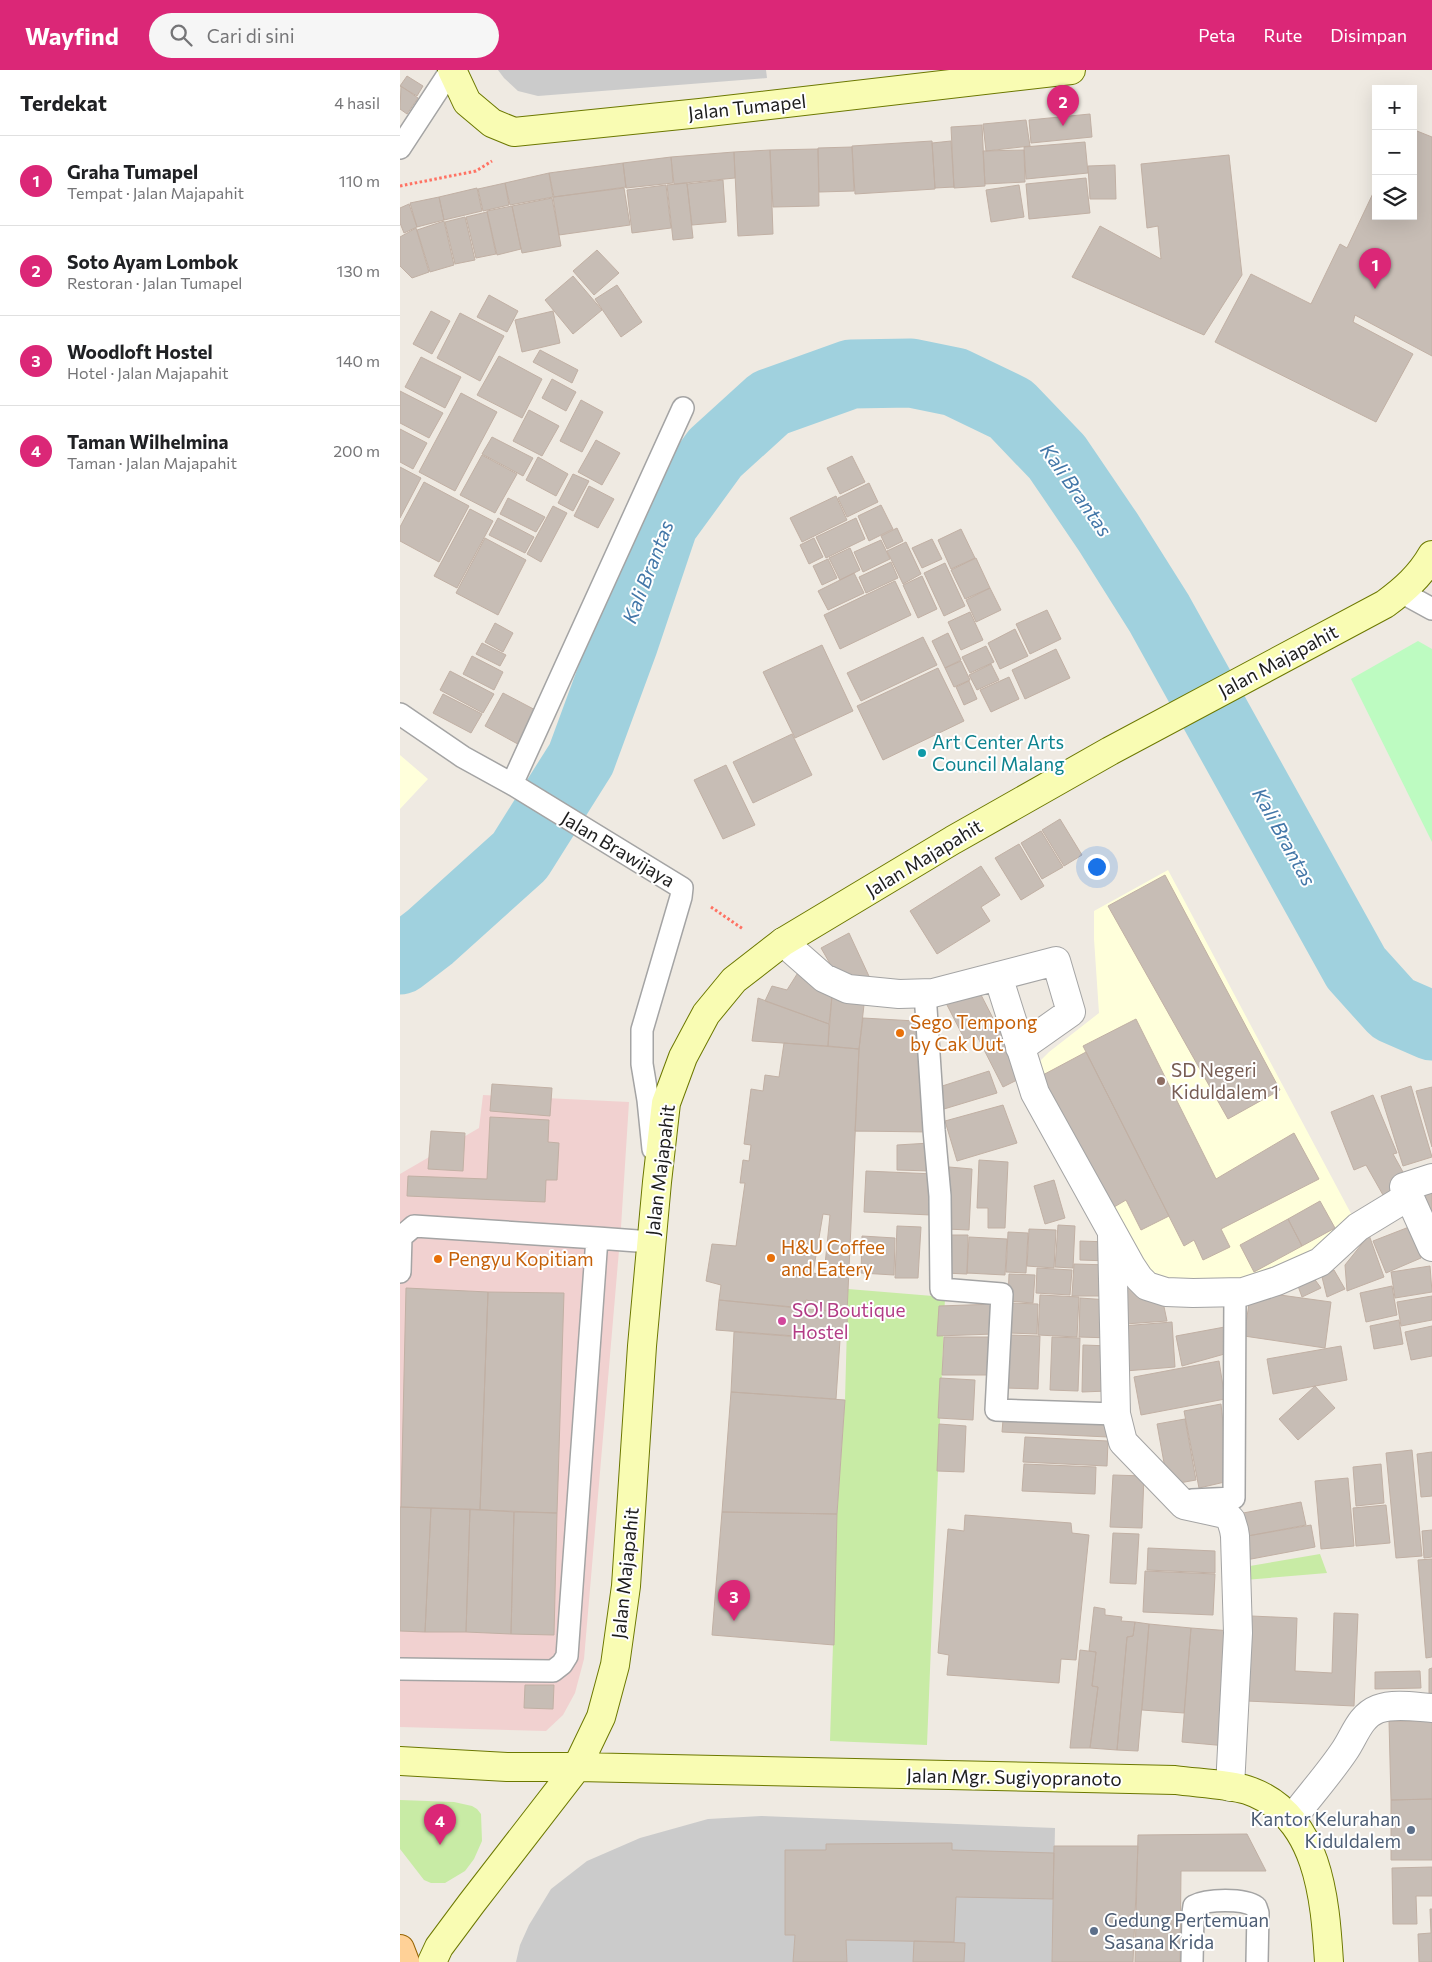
<!DOCTYPE html>
<html lang="id">
<meta charset="utf-8">
<style>
:root{--surface:#fff;--page:#f6f6f6;--text:#202124;--muted:#757577;--line:#e0e0e0;--accent:#db2777}
body{margin:0;font-family:Commissioner,sans-serif;background:var(--page);color:var(--text)}
.controls{position:absolute;right:15px;top:15px;display:grid;overflow:hidden;border-radius:0px;box-shadow:0 5px 20px #0002}
.controls button{width:45px;height:45px;display:grid;place-items:center;padding:0;border:0;border-bottom:1px solid var(--line);background:var(--surface);color:var(--text);font:25px sans-serif}
.you{position:absolute;left:696px;top:796px;width:18px;height:18px;margin:-12px;border:4px solid #fff;border-radius:50%;background:#1a73e8;box-shadow:0 0 0 8px #1a73e833}
.badge{display:grid;place-items:center;width:32px;height:32px;border-radius:50%;background:var(--accent);color:#fff;font-size:16px;font-weight:700}
.pin{position:absolute;translate:-50% -41px;filter:drop-shadow(0 1px 2px #0008)}
.pin::after{content:'';position:absolute;top:26px;width:18px;height:15px;background:inherit;clip-path:polygon(0 0,100% 0,50% 100%)}
.list{margin:0;padding:0;list-style:none}
h2{display:flex;justify-content:space-between;align-items:center;height:65px;margin:0;padding:0 20px;font-size:21px}
h2 small{font-size:16px;font-weight:400;color:var(--muted)}
.list li{display:grid;grid-template-columns:32px 1fr auto;gap:15px;align-items:center;box-sizing:border-box;height:90px;padding:0 20px;border-top:1px solid var(--line)}
.list b{display:block;font-size:19px;white-space:nowrap}
.list p{margin:0;font-size:16px;white-space:nowrap;color:var(--muted)}
.list em{font-size:16px;font-style:normal;color:var(--muted)}
.icon{flex:none;width:28px;height:28px;fill:none;stroke:currentColor;stroke-width:2;stroke-linecap:round;stroke-linejoin:round}
.map{position:relative;flex:none;width:1032px;height:1892px;overflow:hidden}
header{display:flex;align-items:center;gap:30px;box-sizing:border-box;height:70px;padding:0 25px;background:var(--accent);color:#fff}
header strong{font-size:24px}
nav{display:flex;gap:28px;margin-inline-start:auto;font-size:18px}
.search{width:350px;height:45px;background:var(--page);display:flex;align-items:center;gap:12px;box-sizing:border-box;padding:0 18px;border-radius:28px;color:var(--muted);font-size:19px}
main{display:flex}
aside{flex:1;background:var(--surface)}
.map>svg:first-child{display:block}
</style>
<header>
<strong>Wayfind</strong>
<div class="search"><svg class="icon" aria-label="search" viewBox="0 0 24 24"><circle cx="10" cy="10" r="6"/><path d="M15 15l6 6"/></svg>Cari di sini</div>
<nav><a>Peta</a><a>Rute</a><a>Disimpan</a></nav>
</header>
<main>
<aside>
<h2>Terdekat<small>4 hasil</small></h2>
<ul class="list">
<li><span class="badge">1</span><div><b>Graha Tumapel</b><p>Tempat · Jalan Majapahit</p></div><em>110 m</em></li>
<li><span class="badge">2</span><div><b>Soto Ayam Lombok</b><p>Restoran · Jalan Tumapel</p></div><em>130 m</em></li>
<li><span class="badge">3</span><div><b>Woodloft Hostel</b><p>Hotel · Jalan Majapahit</p></div><em>140 m</em></li>
<li><span class="badge">4</span><div><b>Taman Wilhelmina</b><p>Taman · Jalan Majapahit</p></div><em>200 m</em></li>
</ul>
</aside>
<div class="map">
<svg width="1032" height="1892" viewBox="0 0 1032 1892">
<rect width="100%" height="100%" fill="#efeae2"/>
<path fill="#f1d1d0" d="M83,1025l146,7 -8,125 -37,432 -9,34 -12,22 -17,16 -146,-4v-553l79,-46z"/>
<path fill="#ffffdb" d="M0,685l28,24 -28,30z
M768,800l188,353 -21,22 -75,36 -107,-1 -118,-209 4,-9 10,-10 50,-39 -5,-74v-28z"/>
<path fill="#cbcbcb" d="M98,0h268l1,8 -229,18 -20,-5 -14,-13z
M361,1746l294,12 -3,134h-536l4,-17 9,-20 22,-36 36,-28 53,-23 68,-19z"/>
<path fill="#c8eba5" d="M448,1219l97,8 -18,448 -97,-4 7,-227 8,-114z
M920,1484l7,19 -82,7 -1,-13z
M0,1730l54,2 18,4 5,3 4,5 1,27 -8,18 -9,12 -20,12h-14l-7,-3 -24,-31z"/>
<path fill="#bdfbc1" d="M1018,571l14,8v193l-81,-163z"/>
<g fill="none" stroke-linecap="round" stroke-linejoin="round">
<path stroke="#a0d1de" stroke-width="69" d="M0,890l30,-23 90,-81 61,-97 43,-117 40,-119 51,-70 55,-50 81,-29 60,-1 44,9 56,27 46,48 51,75 51,81 197,355 37,41 39,17"/>
</g>
<path fill="#c7bdb5" stroke="#c1b0a4" fill-rule="evenodd" d="M7,6l16,10 -6,10 -17,-10z
M1,16l17,12 -11,16 -7,-5z
M690,44l2,23 -61,6 -2,-23z
M626,50l4,26 -44,5 -3,-27z
M582,55l3,61 -31,2 -3,-61z
M1017,61l15,6v219l-77,-41 -2,7 60,32 -37,68 -161,-80 36,-68 60,30 29,-60 7,4 29,-61v29h37v-78z
M532,71l3,48 -80,5 -3,-48z
M551,71l3,46 -19,1 -3,-45z
M685,72l3,31 -62,6 -2,-32z
M452,77l2,44 -35,1 -1,-44z
M418,79l1,57 -46,1 -3,-57z
M370,80l3,84 -35,2 -4,-84z
M624,80l1,32 -40,2 -2,-33z
M334,82l1,26 -61,6 -3,-27z
M829,85l13,120 -38,60 -132,-58 28,-51 61,33 -3,-33 -11,2 -6,-64z
M271,87l2,26 -47,5 -3,-25z
M223,93l3,24 -72,10 -5,-24z
M715,95l1,34h-26l-2,-33z
M149,103l4,24 -43,8 -5,-22z
M686,108l4,35 -61,6 -3,-35z
M323,110l3,42 -34,3 -5,-41z
M105,113l4,22 -26,6 -5,-22z
M287,113l6,55 -20,2 -6,-55z
M266,115l5,43 -39,5 -5,-43z
M619,115l5,32 -33,5 -5,-32z
M77,118l5,23 -38,9 -5,-23z
M224,118l6,37 -71,10 -6,-38z
M39,127l5,23 -27,7 -7,-24z
M152,128l9,48 -39,7 -10,-47z
M9,134l8,23 -13,6 -4,-10v-15z
M112,136l9,43 -24,6 -10,-44z
M87,142l9,42 -20,4 -10,-41z
M65,147l10,43 -20,4 -10,-42z
M44,151l10,44 -24,7 -13,-42z
M16,158l13,44 -17,6 -12,-12v-29z
M197,180l22,23 -25,22 -21,-24z
M173,206l29,34 -29,24 -28,-34z
M217,215l25,37 -21,15 -26,-38z
M89,225l29,16 -11,21 -30,-15z
M31,241l19,10 -18,33 -19,-10z
M153,241l7,32 -38,9 -7,-32z
M60,243l44,23 -24,45 -43,-23z
M140,280l38,20 -6,13 -39,-21z
M99,286l43,23 -20,39 -45,-23z
M21,287l40,20 -16,31 -40,-21z
M152,309l24,13 -10,19 -24,-13z
M0,321l43,22 -14,25 -29,-15z
M61,323l36,19 -42,79 -36,-19z
M181,330l22,12 -21,40 -22,-11z
M129,340l30,16 -17,30 -29,-15z
M0,359l27,14 -14,26 -13,-7z
M92,367l41,21 -10,18 -41,-22z
M196,370l24,13 -18,32 -24,-13z
M82,385l35,19 -22,39 -35,-18z
M452,386l13,26 -25,12 -13,-26z
M138,387l30,17 -12,22 -30,-16z
M0,397l21,11 -21,40z
M173,404l16,7 -16,30 -15,-8z
M24,412l45,24 -30,56 -39,-21v-14z
M469,413l9,19 -31,15 -9,-19z
M189,416l25,13 -16,29 -24,-12z
M436,426l11,24 -45,22 -12,-24z
M108,428l37,19 -9,15 -36,-18z
M481,435l12,24 -24,12 -11,-25z
M153,436l14,7 -26,49 -14,-8z
M70,439l23,12 -36,67 -23,-12z
M98,448l36,19 -9,16 -36,-18z
M456,448l9,21 -39,19 -10,-21z
M497,458l6,13 -16,8 -6,-13z
M561,459l14,29 -24,11 -13,-29z
M85,468l41,22 -28,55 -42,-22z
M414,468l9,19 -14,7 -9,-19z
M532,469l10,20 -20,9 -10,-20z
M481,470l9,19 -27,13 -9,-20z
M506,472l15,32 -18,10 -16,-33z
M450,478l10,22 -20,10 -11,-22z
M576,488l14,30 -25,11 -14,-29z
M428,489l9,19 -15,7 -9,-19z
M491,492l7,16 -32,15 -7,-16z
M545,493l20,43 -21,10 -20,-43z
M454,503l10,20 -36,17 -10,-19z
M522,506l15,33 -19,9 -15,-33z
M495,511l16,34 -71,34 -16,-34z
M590,518l11,22 -25,12 -10,-22z
M647,540l14,29 -31,15 -14,-30z
M570,542l13,28 -22,10 -13,-28z
M95,553l18,10 -10,19 -18,-10z
M615,559l13,27 -28,13 -12,-26z
M548,563l13,27 -16,8 -13,-27z
M523,567l14,28 -76,36 -14,-28z
M82,573l24,12 -6,11 -24,-12z
M422,575l31,66 -58,27 -32,-66z
M586,576l8,16 -24,11 -8,-16z
M656,579l14,29 -45,21 -13,-29z
M72,586l31,16 -9,18 -31,-16z
M561,591l9,19 -16,7 -9,-19z
M591,594l8,16 -22,10 -8,-15z
M538,598l26,53 -81,39 -26,-54z
M50,601l44,23 -11,19 -43,-23z
M609,607l10,22 -28,13 -11,-22z
M569,611l8,18 -13,6 -8,-18z
M103,623l40,21 -18,34 -40,-22z
M43,624l39,20 -11,19 -38,-20z
M392,664l20,41 -59,28 -20,-41z
M326,695l29,60 -32,14 -29,-59z
M660,749l22,36 -18,11 -22,-36z
M641,761l22,36 -21,12 -21,-36z
M619,774l25,42 -23,14 -26,-42z
M581,796l19,29 -19,12 9,14 -53,33 -27,-43z
M765,805l115,215 -52,29 -120,-213z
M449,863l25,54 -38,-13 -15,-26z
M399,901l33,25 -3,28 -64,-23 7,-15 15,4z
M577,917l46,90 -20,10 -27,-53 -11,6 -19,-37z
M432,926h33l-6,53 -31,-3z
M358,928l71,26 -1,22 -76,-5z
M463,948l52,3 9,27 6,84 -75,-1 4,-82z
M736,949l80,160 78,-46 25,46 -98,50 9,18 -27,13 -9,-20 -10,6 -101,-200z
M384,973l75,6 -12,264 -26,-3v-7l-15,-3 -2,8 -85,-8 2,-15 -15,-4 6,-37 24,2 9,-63h-5l3,-23 6,1 2,-16 -7,-1 7,-55 12,2 2,-16 14,2zM423,1144l7,1 -6,60 -11,-2z
M686,982l83,164 -28,14 -15,-30 -17,10 -68,-134z
M589,1001l8,22 -53,16 -8,-21z
M92,1014l60,4 -2,28 -60,-5z
M1011,1016l21,71 -29,9 -22,-70z
M1032,1017v60l-16,-56z
M973,1025l24,58 -4,1 15,27 -25,14 -17,-30 -12,5 -23,-58z
M603,1035l14,38 -60,18 -12,-40z
M90,1047l59,3 -1,22 11,1 -2,37h-11l-1,22 -138,-6 1,-20 79,3z
M31,1061l34,2 -2,38 -35,-2z
M530,1073l1,28 -34,-1v-25z
M579,1090l29,2 -3,66h-17v-20h-11z
M549,1097l23,2 -3,61 -23,-1z
M466,1101l68,3 -3,41 -67,-3z
M654,1110l11,38 -20,6 -11,-38z
M1032,1123v22l-12,-19z
M920,1131l15,27 -33,18 -14,-27z
M888,1149l14,27 -48,26 -14,-27z
M658,1155l17,1 -2,42 -18,-1z
M497,1156l24,1 -3,51h-23z
M1009,1157l12,31 -35,15 -13,-32z
M629,1159l27,1 -2,38 -27,-2z
M608,1162l20,1 -2,40 -20,-1z
M546,1165h22l-1,39 -23,-1z
M969,1165l15,42 -37,14 -2,-26z
M462,1166l33,2 -1,37 -33,-2z
M569,1167l38,2 -2,36 -38,-2z
M680,1171l29,1v19l-29,-1z
M674,1194l36,1 -3,31h-35z
M1030,1196l2,26 -37,6 -4,-26z
M637,1198l35,2 -2,25 -34,-2z
M934,1200l11,19 -18,8 -5,-20z
M609,1204l26,1 -2,28 -25,-2z
M913,1207l8,11 -19,9 -4,-11z
M722,1208l41,24 4,19 -42,3z
M992,1216l5,29 -31,7 -6,-29z
M6,1218l82,4 -8,218 -79,-3z
M851,1221l80,11 -6,46 -81,-12z
M88,1222l76,1 -7,220 -77,-3z
M640,1225l39,2 -2,40 -39,-2z
M1032,1226v24l-31,6 -4,-24z
M680,1228l29,2 3,38 -33,-1z
M319,1230l128,13 1,27 -132,-10z
M611,1233l27,1 -1,30 -28,-1z
M596,1234l-2,30 -57,2 2,-30z
M999,1250l4,24 -29,5 -4,-23z
M772,1252l3,45 -50,4 -3,-45z
M830,1256l-2,27 -46,13 -6,-30z
M1032,1256v30l-21,4 -6,-28z
M334,1262l106,8 -4,59 -105,-7z
M609,1265l31,1 -2,53 -32,-1z
M544,1267h47l-1,38h-48z
M652,1267l28,1 -2,53 -28,-1z
M683,1275l27,1 -2,45 -26,1z
M941,1276l6,34 -74,14 -6,-35z
M819,1291l6,38 -84,16 -7,-38z
M540,1308l35,2 -2,40 -35,-2z
M915,1316l20,22 -37,32 -19,-21z
M331,1322l114,8 -8,114 -115,-2z
M821,1334l8,77 -30,7 -15,-77z
M785,1349l11,61 -28,5 -11,-61z
M603,1350l105,4v13l-106,-5z
M539,1354l27,2 -2,46 -27,-1z
M625,1367l83,4 -1,25 -84,-4z
M1012,1380l10,106 -26,2 -10,-105z
M1032,1382v44l-11,1 -4,-43z
M624,1394l72,3 -1,27 -73,-3z
M981,1394l3,39 -28,3 -3,-39z
M713,1405l31,1 -2,52 -32,-1z
M948,1408l6,68 -33,3 -6,-68z
M901,1432l5,23 -64,12 -4,-23z
M986,1435l4,38 -34,3 -3,-38z
M0,1437l31,1 -6,124 -25,-1z
M31,1438l39,1 -4,123h-41z
M70,1439l44,3 -3,122 -45,-2z
M114,1442l43,1 -3,122 -43,-1z
M322,1442l115,2 -3,131 -122,-10z
M565,1445l106,8 1,10 17,2 -13,125 -15,-1 -2,24 -112,-8 2,-20 -11,-2 10,-124 16,2z
M911,1455l4,22 -69,13 -4,-23z
M1032,1460v27l-8,1 -2,-27z
M713,1463l26,1 -3,50 -26,-1z
M748,1478l67,3v22l-68,-3z
M1032,1489v98l-6,1 -8,-98z
M745,1501l70,3 -2,41 -70,-3z
M694,1537l11,2v6l17,2 -1,4 14,1 -2,14 -6,1 -10,113 -27,-2 8,-61 -6,-1 4,-34 -7,-1z
M934,1543l24,1 -4,92 -107,-5 4,-85 46,2 -2,53 37,2z
M735,1552l14,2 -11,127 -21,-1 10,-113 6,-1z
M749,1554l42,4 -7,85 -42,-3z
M791,1558l41,3 -5,115 -45,-4z
M680,1580l16,2 -4,34 6,1 -8,61h-20z
M1032,1598v25h-3v-24z
M1020,1601l1,17 -46,1v-17z
M125,1615h29l-1,24 -29,-1z
M989,1651h43v78l-41,1z
M1032,1729v61h-41v-60z
M847,1764l19,37h-85l-1,91h-45l3,-127z
M552,1773v7l102,3 -1,46 -97,-2 -2,45 -108,-2 1,22h-54l2,-27h-10v-85h41v-6z
M654,1776h84l-5,116h-81z
M1032,1797v29h-16l1,28h-24l-1,-56z
M1030,1839h2v53h-13l-1,-28 13,-1z
M514,1871l51,2 -1,19h-51z"/>
<g fill="none" stroke-linecap="round" stroke-linejoin="round">
<g stroke="#a4a4a4" stroke-width="24">
<path id="lane" d="M0,78l51,-78
M1001,522l31,17
M0,644l63,43 49,27 170,104 -1,9 -39,133v34l6,36 5,49
M112,714l171,-376
M525,923l9,137 6,66 1,93 61,5 -6,116 120,4
M0,1202l1,-35 13,-11 183,12
M792,1430l42,-2 1,-206
M0,1599l153,2 9,-7 5,-8 30,-418 54,4
M792,1892l1,-49 1,-7c13,-7 50,-8 62,1l2,6 -1,49"/>
</g>
<g stroke="#a4a4a4" stroke-width="30">
<path id="street" d="M383,872l41,36 24,11 51,5 34,-1 123,-32 15,51 -51,36
M598,906l37,117 96,173 8,12 8,8 19,6 27,1 50,-1 34,-11 43,-19 38,-35 51,-31 23,51
M1009,1126l-5,-9 28,-9
M712,1165l4,179 7,28 61,63 41,9 6,6 3,10 1,6 3,97 -8,154
M891,1750c18,-24 38,-46 54,-70 10,-15 15,-34 33,-41 16,-6 38,-2 54,-1"/>
</g>
<g stroke="#6c7800" stroke-width="30">
<path id="secondary" d="M52,0l15,32 25,21 22,9 186,-19 371,-43
M0,1691l107,6h70l598,13c22,3 53,4 72,10 72,24 78,109 82,172
M32,1892l7,-15 32,-43 106,-137 24,-50 14,-52 11,-79 16,-240 15,-164 9,-79 17,-46 23,-43 28,-34 49,-38 170,-102 157,-89 275,-147c19,-14 35,-28 47,-49"/>
</g>
<g stroke="#966300" stroke-width="30">
<path id="primary" d="M0,1879l5,13"/>
</g>
<path stroke="#ff7263" stroke-width="3" stroke-dasharray="2.5 2.5" stroke-linecap="butt" d="M0,116l76,-15 16,-10
M311,837l32,22"/>
<use href="#lane" stroke="#fff" stroke-width="21"/>
<use href="#street" stroke="#fff" stroke-width="28"/>
<use href="#secondary" stroke="#f9fcb3" stroke-width="28"/>
<use href="#primary" stroke="#ffd197" stroke-width="28"/>
</g>
<circle fill="#0f9aa8" stroke="#fff" stroke-width="2" cx="522" cy="683" r="5"/>
<g fill="#e8710a" stroke="#fff" stroke-width="2">
<circle cx="500" cy="963" r="5"/>
<circle cx="371" cy="1188" r="5"/>
<circle cx="38" cy="1189" r="5"/>
</g>
<circle fill="#8d6e63" stroke="#fff" stroke-width="2" cx="761" cy="1011" r="5"/>
<circle fill="#d1479c" stroke="#fff" stroke-width="2" cx="382" cy="1251" r="5"/>
<g fill="#5c6f8a" stroke="#fff" stroke-width="2">
<circle cx="1011" cy="1760" r="5"/>
<circle cx="694" cy="1861" r="5"/>
</g>
<g text-anchor="middle" stroke-width="4" stroke-linejoin="round" paint-order="stroke">
<g font-size="19" fill="#1d1d1d" stroke="#fff">
<text transform="translate(347 37) rotate(-6)" y="7">Jalan Tumapel</text>
<text transform="translate(878 591) rotate(-28)" y="7">Jalan Majapahit</text>
<text transform="translate(218 779) rotate(31)" y="7">Jalan Brawijaya</text>
<text transform="translate(524 788) rotate(-31)" y="7">Jalan Majapahit</text>
<text transform="translate(260 1100) rotate(-83)" y="7">Jalan Majapahit</text>
<text transform="translate(225 1503) rotate(-84)" y="7">Jalan Majapahit</text>
<text transform="translate(614 1707) rotate(1)" y="7">Jalan Mgr. Sugiyopranoto</text>
</g>
<g font-size="19" fill="#0d838f" stroke="#fff" text-anchor="start">
<text x="532" y="679">Art Center Arts<tspan x="532" dy="22">Council Malang</tspan></text>
</g>
<g font-size="19" fill="#c56008" stroke="#fff" text-anchor="start">
<text x="510" y="959">Sego Tempong<tspan x="510" dy="22">by Cak Uut</tspan></text>
<text x="381" y="1184">H&amp;U Coffee<tspan x="381" dy="22">and Eatery</tspan></text>
<text x="48" y="1196">Pengyu Kopitiam</text>
</g>
<g font-size="19" fill="#785e54" stroke="#fff" text-anchor="start">
<text x="771" y="1007">SD Negeri<tspan x="771" dy="22">Kiduldalem 1</tspan></text>
</g>
<g font-size="19" fill="#b23c85" stroke="#fff" text-anchor="start">
<text x="392" y="1247">SO! Boutique<tspan x="392" dy="22">Hostel</tspan></text>
</g>
<g font-size="19" fill="#4e5e75" stroke="#fff" text-anchor="end">
<text x="1001" y="1756">Kantor Kelurahan<tspan x="1001" dy="22">Kiduldalem</tspan></text>
<text x="704" y="1857" text-anchor="start">Gedung Pertemuan<tspan x="704" dy="22">Sasana Krida</tspan></text>
</g>
<g font-size="20" font-style="italic" fill="#4377a8" stroke="#fff">
<text transform="translate(676 420) rotate(55)" y="7">Kali Brantas</text>
<text transform="translate(248 502) rotate(-69)" y="7">Kali Brantas</text>
<text transform="translate(884 767) rotate(61)" y="7">Kali Brantas</text>
</g>
</g>
</svg>
<div class="controls">
<button>+</button>
<button>−</button>
<button><svg class="icon" aria-label="layers" viewBox="0 0 24 24"><path d="M12 4l9 5-9 5-9-5zM3 14l9 5 9-5"/></svg></button>
</div>
<div class="you"></div>
<div class="pin badge" style="left:975px;top:219px">1</div>
<div class="pin badge" style="left:663px;top:56px">2</div>
<div class="pin badge" style="left:334px;top:1551px">3</div>
<div class="pin badge" style="left:40px;top:1775px">4</div>
</div>
</main>
